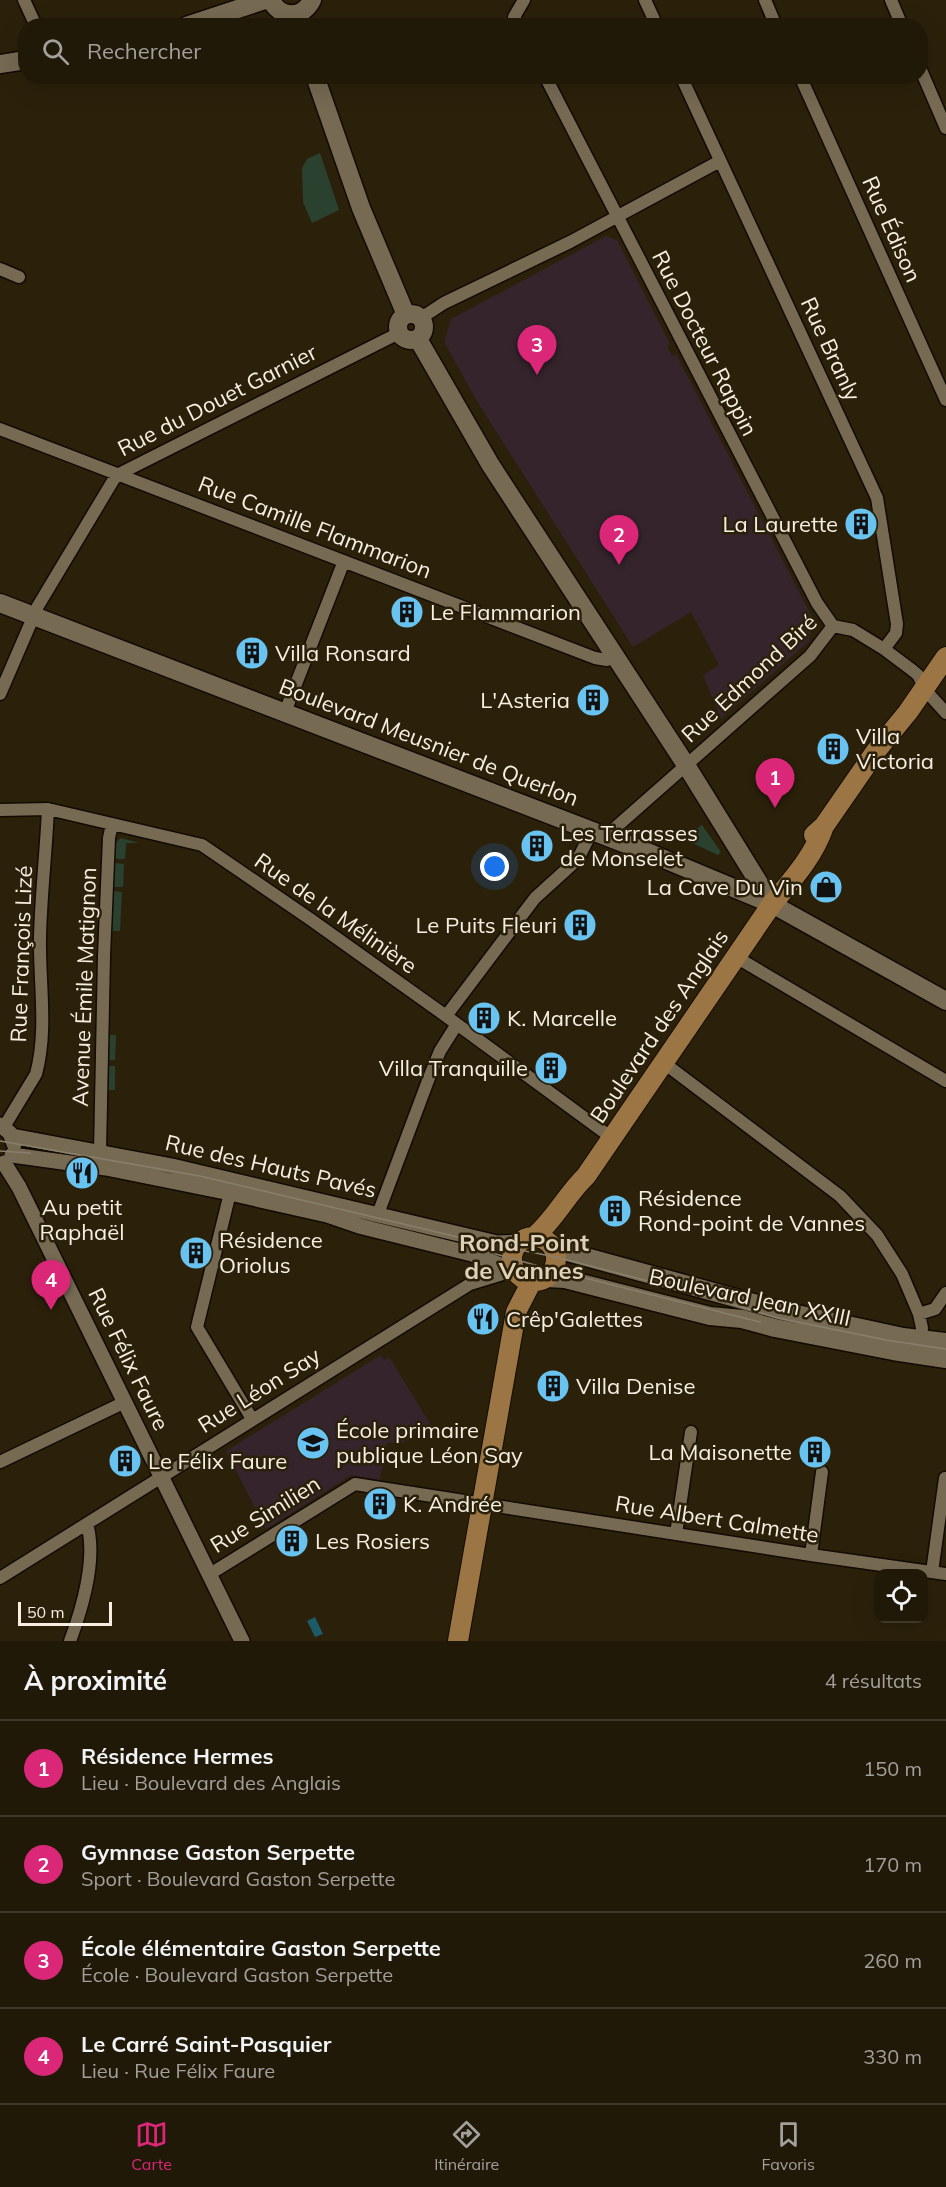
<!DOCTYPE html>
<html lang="fr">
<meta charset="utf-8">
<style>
:root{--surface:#201908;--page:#282212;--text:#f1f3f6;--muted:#a2a09c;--line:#3d3829;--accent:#db2777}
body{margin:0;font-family:Mulish,sans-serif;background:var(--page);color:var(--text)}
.controls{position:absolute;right:18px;bottom:18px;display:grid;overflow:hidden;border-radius:12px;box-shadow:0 6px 24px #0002}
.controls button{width:54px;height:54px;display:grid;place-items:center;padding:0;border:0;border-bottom:2px solid var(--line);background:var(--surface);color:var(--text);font:30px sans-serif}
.scale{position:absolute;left:18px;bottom:15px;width:94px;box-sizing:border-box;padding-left:6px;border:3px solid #f6efe2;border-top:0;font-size:16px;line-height:21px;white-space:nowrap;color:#f6efe2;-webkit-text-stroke:4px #2b210b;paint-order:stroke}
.you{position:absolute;left:495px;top:867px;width:21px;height:21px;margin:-15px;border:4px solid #fff;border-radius:50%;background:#1a73e8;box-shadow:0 0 0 9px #1a73e833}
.badge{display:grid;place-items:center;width:39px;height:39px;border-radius:50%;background:var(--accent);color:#fff;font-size:20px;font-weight:700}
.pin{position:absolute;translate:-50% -50px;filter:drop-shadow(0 2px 3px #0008)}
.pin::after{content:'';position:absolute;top:32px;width:21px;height:18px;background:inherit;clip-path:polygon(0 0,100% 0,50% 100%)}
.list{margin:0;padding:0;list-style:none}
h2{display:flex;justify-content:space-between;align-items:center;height:78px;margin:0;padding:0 24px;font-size:26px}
h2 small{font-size:20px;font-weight:400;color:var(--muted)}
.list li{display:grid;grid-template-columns:39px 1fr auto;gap:18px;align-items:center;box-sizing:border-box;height:96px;padding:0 24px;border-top:2px solid var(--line)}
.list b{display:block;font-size:22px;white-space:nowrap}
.list p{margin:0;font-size:20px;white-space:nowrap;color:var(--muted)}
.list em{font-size:20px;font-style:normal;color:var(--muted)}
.icon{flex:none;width:33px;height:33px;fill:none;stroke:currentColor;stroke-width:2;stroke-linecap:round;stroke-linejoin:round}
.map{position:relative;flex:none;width:946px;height:1641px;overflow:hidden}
.search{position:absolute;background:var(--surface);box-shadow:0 6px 24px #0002;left:18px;right:18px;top:18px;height:66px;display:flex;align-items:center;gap:15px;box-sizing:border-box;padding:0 21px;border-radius:24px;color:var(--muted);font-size:22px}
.sheet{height:462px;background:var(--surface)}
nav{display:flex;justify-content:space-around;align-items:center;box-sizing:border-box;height:84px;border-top:2px solid var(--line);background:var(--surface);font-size:16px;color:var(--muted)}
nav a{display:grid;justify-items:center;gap:3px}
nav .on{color:var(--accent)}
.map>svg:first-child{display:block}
</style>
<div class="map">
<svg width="946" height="1641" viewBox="0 0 946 1641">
<rect width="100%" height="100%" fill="#2b210b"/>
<path fill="#35242c" d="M606,236l11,4 53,104 -3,2 5,10 4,-2 137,265 -4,22 -88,78 -18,-44 16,-10 -28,-53 -58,35 -153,-241 -36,-64 7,-23z
M381,1355l3,5 5,-3 42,68 -31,19 -13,-2 -7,38 -29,-5 -85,54 -40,-78z"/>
<path fill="#2a412f" d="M320,153l19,57 -27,13 -9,-21 -1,-34 5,-9z
M702,825l19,27 -3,3 -30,-14 3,-8z
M121,838l18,5h-13l-1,16h-10l1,-17z
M115,863l9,1 -1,23h-10z
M113,891l9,1 -2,39h-9z
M108,1035h8l-1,25h-8z
M108,1066h7v24h-8z"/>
<path fill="#1d5a67" d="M315,1617l8,17 -8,3 -8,-16z"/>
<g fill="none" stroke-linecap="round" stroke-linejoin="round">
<g stroke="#130a00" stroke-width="15">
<path id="minor" d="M24,0l12,26
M645,0l12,26
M765,0l11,26
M891,0l11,26
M519,26l-5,-9 10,-17
M920,68l26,60
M545,76l272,527 16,23
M681,76l196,422 20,126 -1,9 -12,16
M800,76l146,324
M0,269l19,8
M421,318l23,-15 126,-61 150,-81
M0,429l595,229 12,2 9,-2
M833,626l20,4 31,19 28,21 6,5 9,17 19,21
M0,694l38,-88 76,-127 5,-5 280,-141
M285,712l59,-151
M0,810l48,-1 154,36 108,74 136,97 166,122
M609,837l6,-9 195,-172 23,-30
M736,957l210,124
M446,1016l89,-118 43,-39 14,-28
M664,1063l176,133 37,39 25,39 17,40 3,14 -1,12
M4,1127l32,-53c12,-44 3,-92 4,-137 1,-42 6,-85 8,-128
M100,1152l4,-196 5,-118 3,-14
M230,1193l-33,134 55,92
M378,1214l51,-136 11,-27 17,-27
M919,1314l16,-5 11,-16
M0,1462l125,-60
M676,1534l15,-102
M811,1555l11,-83
M932,1572l13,-94
M210,1574l145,-90 456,71 135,19
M0,1578l470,-294 36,-11h10
M70,1641c12,-32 27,-83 17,-117"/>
</g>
<g stroke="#130a00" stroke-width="18">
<path id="tertiary" d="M0,1125l10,8 4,11
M12,1136l160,30 325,77 22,-1
M12,1155l94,13 124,25 97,22 32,11 113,28 31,12h9
M4,1163l15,24 223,454"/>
</g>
<g stroke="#130a00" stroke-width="21">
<path id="secondary" d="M271,0c9,19 32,19 41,0
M186,26l79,-26
M0,64l26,-4
M315,76l46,132 45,107
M398 327a13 13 0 1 1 26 0a13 13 0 1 1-26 0Z
M418,339l72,125 196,301 86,139
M0,603l652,251 120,50 174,97
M553,1248l230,63 120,26 43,5
M546,1278l19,1 145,37 32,3 33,9 118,23 53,8"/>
</g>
<g stroke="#130a00" stroke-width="22">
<path id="primary" d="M814,835l10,-9 52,-75 32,-39 38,-55
M535,1236c20,-17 32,-42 51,-60l186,-272c20,-24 42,-48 52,-78
M512 1259a22 22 0 1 1 44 0a22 22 0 1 1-44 0Z
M458,1641l58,-329 16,-31"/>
</g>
<use href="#minor" stroke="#766a53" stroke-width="12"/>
<use href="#tertiary" stroke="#766a53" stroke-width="15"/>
<use href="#secondary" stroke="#766a53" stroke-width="18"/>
<use href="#primary" stroke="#9b7543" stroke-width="20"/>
<path stroke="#88806e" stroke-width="1.5" d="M0,1141l200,35 279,66 77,15 142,37 80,24 108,22 60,9
M0,1151l30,2
M481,1250l72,20 207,52"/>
</g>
<defs>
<g id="building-disc" transform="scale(1.725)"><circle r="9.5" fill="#69c3f1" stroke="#2b210b"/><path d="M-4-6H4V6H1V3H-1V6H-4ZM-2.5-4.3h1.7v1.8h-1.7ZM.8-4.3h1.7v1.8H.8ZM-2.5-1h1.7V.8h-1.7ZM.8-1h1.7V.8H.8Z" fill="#111"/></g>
<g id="shop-disc" transform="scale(1.725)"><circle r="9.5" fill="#69c3f1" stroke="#2b210b"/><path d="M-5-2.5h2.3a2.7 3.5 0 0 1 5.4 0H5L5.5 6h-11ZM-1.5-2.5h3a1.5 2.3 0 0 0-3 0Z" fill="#111"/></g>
<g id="restaurant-disc" transform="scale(1.725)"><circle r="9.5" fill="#69c3f1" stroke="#2b210b"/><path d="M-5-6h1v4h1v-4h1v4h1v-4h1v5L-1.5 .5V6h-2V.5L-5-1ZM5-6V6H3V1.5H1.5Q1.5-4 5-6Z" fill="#111"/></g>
<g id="school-disc" transform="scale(1.725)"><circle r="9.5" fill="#69c3f1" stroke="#2b210b"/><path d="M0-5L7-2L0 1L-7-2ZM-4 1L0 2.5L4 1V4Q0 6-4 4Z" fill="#111"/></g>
</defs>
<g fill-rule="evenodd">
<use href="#building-disc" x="861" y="524"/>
<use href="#building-disc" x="407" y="612"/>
<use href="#building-disc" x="252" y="653"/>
<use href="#building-disc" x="593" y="700"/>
<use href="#building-disc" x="833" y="749"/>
<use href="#building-disc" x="537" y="846"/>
<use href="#shop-disc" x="826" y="887"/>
<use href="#building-disc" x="580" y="925"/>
<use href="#building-disc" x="484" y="1018"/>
<use href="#building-disc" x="551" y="1068"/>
<use href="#restaurant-disc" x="82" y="1173"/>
<use href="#building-disc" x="615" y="1211"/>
<use href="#building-disc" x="196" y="1253"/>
<use href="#restaurant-disc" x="483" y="1319"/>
<use href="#building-disc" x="553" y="1386"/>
<use href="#school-disc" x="313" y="1443"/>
<use href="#building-disc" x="815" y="1452"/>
<use href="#building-disc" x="125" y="1461"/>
<use href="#building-disc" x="380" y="1504"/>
<use href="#building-disc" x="292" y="1541"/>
</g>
<g text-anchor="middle" stroke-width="5" stroke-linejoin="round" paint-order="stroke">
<g font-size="22" fill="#f6efe2" stroke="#2b210b">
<text transform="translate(892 229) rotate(66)" y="8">Rue Édison</text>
<text transform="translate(705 343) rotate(63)" y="8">Rue Docteur Rappin</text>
<text transform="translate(831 349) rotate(65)" y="8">Rue Branly</text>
<text transform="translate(217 400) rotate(-27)" y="8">Rue du Douet Garnier</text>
<text transform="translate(315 527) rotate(21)" y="8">Rue Camille Flammarion</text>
<text transform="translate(749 678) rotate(-43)" y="8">Rue Edmond Biré</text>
<text transform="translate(429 742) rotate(21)" y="8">Boulevard Meusnier de Querlon</text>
<text transform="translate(336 913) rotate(35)" y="8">Rue de la Mélinière</text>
<text transform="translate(21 954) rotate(-88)" y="8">Rue François Lizé</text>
<text transform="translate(84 987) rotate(-88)" y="8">Avenue Émile Matignon</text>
<text transform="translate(659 1026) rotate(-56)" y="8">Boulevard des Anglais</text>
<text transform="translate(271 1166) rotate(13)" y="8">Rue des Hauts Pavés</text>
<text transform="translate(750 1297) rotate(12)" y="8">Boulevard Jean XXIII</text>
<text transform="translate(129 1359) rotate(64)" y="8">Rue Félix Faure</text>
<text transform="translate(259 1390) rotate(-32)" y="8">Rue Léon Say</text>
<text transform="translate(265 1514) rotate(-32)" y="8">Rue Similien</text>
<text transform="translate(717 1519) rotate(9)" y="8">Rue Albert Calmette</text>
</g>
<g font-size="22" fill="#f6efe2" stroke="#2b210b" text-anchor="start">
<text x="838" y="532" text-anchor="end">La Laurette</text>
<text x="430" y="620">Le Flammarion</text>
<text x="275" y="661">Villa Ronsard</text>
<text x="570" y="708" text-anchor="end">L'Asteria</text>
<text x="856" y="744">Villa<tspan x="856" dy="25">Victoria</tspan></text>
<text x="560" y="841">Les Terrasses<tspan x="560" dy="25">de Monselet</tspan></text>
<text x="803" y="895" text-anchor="end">La Cave Du Vin</text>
<text x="557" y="933" text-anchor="end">Le Puits Fleuri</text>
<text x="507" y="1026">K. Marcelle</text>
<text x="528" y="1076" text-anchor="end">Villa Tranquille</text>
<text x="638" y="1206">Résidence<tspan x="638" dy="25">Rond-point de Vannes</tspan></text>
<text x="82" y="1215" text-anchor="middle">Au petit<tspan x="82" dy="25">Raphaël</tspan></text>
<text x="219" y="1248">Résidence<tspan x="219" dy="25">Oriolus</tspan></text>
<text x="506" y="1327">Crêp'Galettes</text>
<text x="576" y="1394">Villa Denise</text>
<text x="336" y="1438">École primaire<tspan x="336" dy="25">publique Léon Say</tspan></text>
<text x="792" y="1460" text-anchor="end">La Maisonette</text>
<text x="148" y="1469">Le Félix Faure</text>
<text x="403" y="1512">K. Andrée</text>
<text x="315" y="1549">Les Rosiers</text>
</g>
<g font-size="24" font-weight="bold" fill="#dfd1b8" stroke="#2b210b">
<text x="524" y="1251">Rond-Point<tspan x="524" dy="28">de Vannes</tspan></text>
</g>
</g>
</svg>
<div class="controls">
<button><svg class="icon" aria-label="locate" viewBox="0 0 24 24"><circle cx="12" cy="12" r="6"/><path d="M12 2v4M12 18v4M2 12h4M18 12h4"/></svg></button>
</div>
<div class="scale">50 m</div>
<div class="you"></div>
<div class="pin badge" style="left:775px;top:808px">1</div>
<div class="pin badge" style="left:619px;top:565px">2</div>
<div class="pin badge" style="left:537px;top:375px">3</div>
<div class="pin badge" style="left:51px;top:1310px">4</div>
<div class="search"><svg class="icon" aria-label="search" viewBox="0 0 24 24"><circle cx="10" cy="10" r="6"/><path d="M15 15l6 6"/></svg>Rechercher</div>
</div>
<section class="sheet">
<h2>À proximité<small>4 résultats</small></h2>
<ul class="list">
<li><span class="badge">1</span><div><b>Résidence Hermes</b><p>Lieu · Boulevard des Anglais</p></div><em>150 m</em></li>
<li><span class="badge">2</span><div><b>Gymnase Gaston Serpette</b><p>Sport · Boulevard Gaston Serpette</p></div><em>170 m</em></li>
<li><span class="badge">3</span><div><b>École élémentaire Gaston Serpette</b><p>École · Boulevard Gaston Serpette</p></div><em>260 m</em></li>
<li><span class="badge">4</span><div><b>Le Carré Saint-Pasquier</b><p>Lieu · Rue Félix Faure</p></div><em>330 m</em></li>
</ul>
</section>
<nav>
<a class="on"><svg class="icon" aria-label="map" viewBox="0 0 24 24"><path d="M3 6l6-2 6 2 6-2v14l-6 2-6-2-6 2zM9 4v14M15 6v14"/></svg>Carte</a>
<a><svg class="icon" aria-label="directions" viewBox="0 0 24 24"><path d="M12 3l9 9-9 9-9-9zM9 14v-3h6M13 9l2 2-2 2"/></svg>Itinéraire</a>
<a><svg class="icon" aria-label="saved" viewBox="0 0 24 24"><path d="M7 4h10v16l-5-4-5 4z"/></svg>Favoris</a>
</nav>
